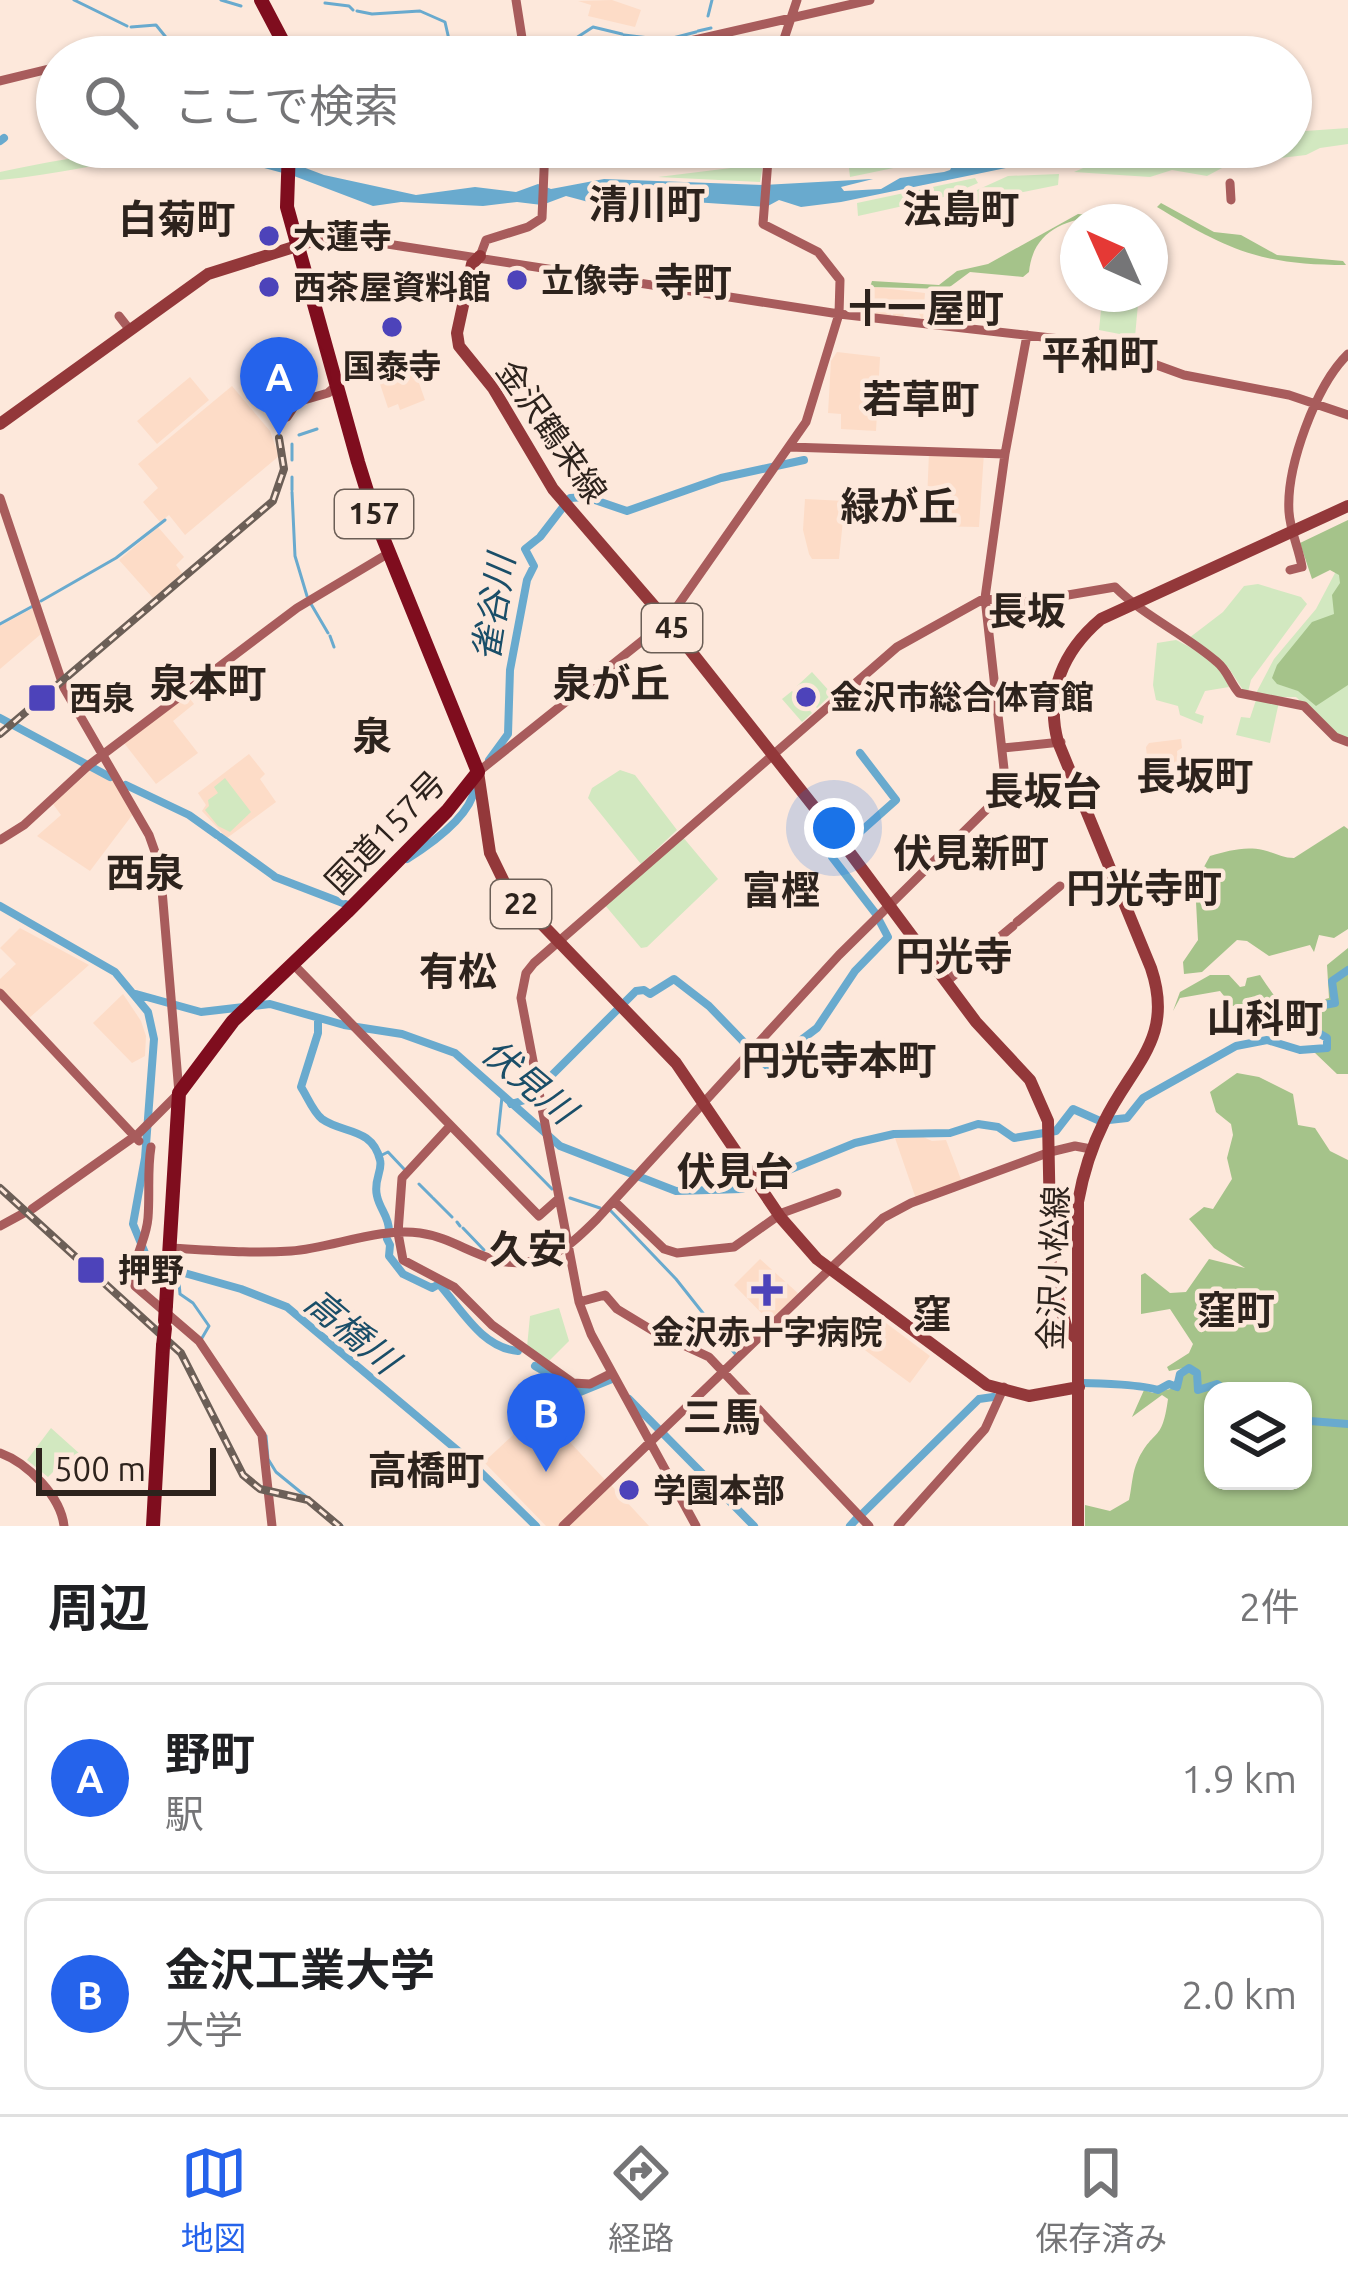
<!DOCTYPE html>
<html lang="ja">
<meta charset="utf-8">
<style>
:root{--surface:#fff;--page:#f2f2f2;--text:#202124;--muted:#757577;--line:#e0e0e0;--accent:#2563eb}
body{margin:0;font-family:Ubuntu,"Noto Sans JP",sans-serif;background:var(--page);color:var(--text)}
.controls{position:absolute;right:36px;bottom:36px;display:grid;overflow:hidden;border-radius:24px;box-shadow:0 3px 9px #0004}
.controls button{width:108px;height:108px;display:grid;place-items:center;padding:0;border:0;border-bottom:3px solid var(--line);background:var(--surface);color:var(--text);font:60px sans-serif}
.compass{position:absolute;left:1060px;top:204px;width:108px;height:108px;border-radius:50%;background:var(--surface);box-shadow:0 3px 9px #0004;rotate:315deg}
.scale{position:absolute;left:36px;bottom:30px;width:180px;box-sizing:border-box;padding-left:12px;border:6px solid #2d231d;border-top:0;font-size:33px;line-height:42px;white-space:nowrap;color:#2d231d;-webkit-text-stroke:9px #fde8db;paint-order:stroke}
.you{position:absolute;left:834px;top:828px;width:42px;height:42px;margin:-30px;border:9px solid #fff;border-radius:50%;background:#1a73e8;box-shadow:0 0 0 18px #1a73e833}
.badge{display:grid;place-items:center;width:78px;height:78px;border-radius:50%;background:var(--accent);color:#fff;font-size:39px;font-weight:700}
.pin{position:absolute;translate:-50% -99px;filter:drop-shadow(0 3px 6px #0008)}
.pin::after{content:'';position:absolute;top:63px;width:42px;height:36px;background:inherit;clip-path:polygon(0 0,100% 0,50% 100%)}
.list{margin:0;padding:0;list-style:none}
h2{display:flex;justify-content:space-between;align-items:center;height:156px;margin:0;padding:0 48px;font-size:51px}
h2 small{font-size:39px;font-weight:400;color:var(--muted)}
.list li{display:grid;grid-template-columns:78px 1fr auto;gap:36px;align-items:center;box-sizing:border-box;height:192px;margin:0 24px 24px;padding:0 24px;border:3px solid var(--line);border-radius:24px}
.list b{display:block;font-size:45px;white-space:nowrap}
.list p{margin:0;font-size:39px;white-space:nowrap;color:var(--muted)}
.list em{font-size:39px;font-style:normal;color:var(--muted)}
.icon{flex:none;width:66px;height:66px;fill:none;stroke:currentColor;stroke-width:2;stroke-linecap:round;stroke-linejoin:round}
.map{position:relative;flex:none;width:1348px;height:1526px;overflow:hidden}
.search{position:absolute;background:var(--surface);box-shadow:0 3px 9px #0004;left:36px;right:36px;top:36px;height:132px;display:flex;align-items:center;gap:30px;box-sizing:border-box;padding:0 42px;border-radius:66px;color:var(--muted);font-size:45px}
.sheet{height:588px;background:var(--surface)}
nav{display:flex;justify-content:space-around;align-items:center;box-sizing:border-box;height:168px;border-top:3px solid var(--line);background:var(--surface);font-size:33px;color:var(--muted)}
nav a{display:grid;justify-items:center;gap:6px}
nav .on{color:var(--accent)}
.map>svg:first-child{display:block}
</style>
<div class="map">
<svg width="1348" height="1526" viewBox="0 0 1348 1526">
<rect width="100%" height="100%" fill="#fde8db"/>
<path fill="#fddcc7" d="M612,0l29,10 -6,17 -47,-11 3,-11 -13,-4z
M874,287l51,6 -2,28 -4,-7 -15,-1 -1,5 -9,-1 -2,-5 -2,5 -14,-2v-6l-8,-1z
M837,352l43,5 -4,74 -35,-2v-15l-13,-1 3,-52z
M409,367l5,2 11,31 -25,10 -2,-6 -10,4 -10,-30z
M190,377l19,23 -52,44 -20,-23z
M232,386l38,45 9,25 -94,79 -16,-20 -9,7 -17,-20 15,-14 -20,-24z
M929,452l55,1 -5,74 -53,-1z
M805,499l40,2 -6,58h-27l-3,-5 -6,-24z
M158,527l26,30 -8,8 7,9 -30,24 -34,-38z
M33,608l8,26 -41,35v-43z
M187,695l7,9 -21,17 25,32 -42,31 -32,-41z
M1181,739l1,9 -5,3 2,27 -30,1 -3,-32 3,-4z
M249,754l16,20 -5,5 16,23 -49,36 -25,-27 4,-6 -8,-12z
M92,769l22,11 19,34 -43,57 -53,-35 24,-21 -8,-11z
M20,928l69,37 -61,54 -28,-29v-11l16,-15 -16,-16z
M123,994l18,27 5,15 -1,20 -13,7 -39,-40z
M919,1135l13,6 14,-1 16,42 -46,17 -21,-61z
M760,1259l40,36 -29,28 -37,-38z
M882,1320l48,36 -20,27 -48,-35z
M540,1410l67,72 -48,44h-13l-62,-64z
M611,1485l38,41h-82z"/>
<path fill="#d2e8c0" d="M1348,128v16l-28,4 -14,7 -76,9 -3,-14 64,-3v-15z
M936,147l2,4 33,-4 -5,6 -116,24 -1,-9c30,-11 59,-11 87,-21z
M163,149l1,6c-56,6 -108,20 -164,25v-8c50,-11 113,-22 163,-23z
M1204,150h16l2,18 -15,8 -35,-6 -22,7 -76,-5 16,-7z
M763,164l-3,18 -102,-5z
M1059,174l-1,11 -45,9 -24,16 -26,5 -8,-15 53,-24z
M975,178l3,5 -30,13 -90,20 -1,-13z
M1102,300l36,4 -3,33 -36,-7z
M1348,559v180h-7l-45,-42h-42l20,-38 42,-50 19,-36z
M1258,584l43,13 6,7 -56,76 -4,16 -19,-29 -39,-29 34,-26 21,-26z
M1176,640c22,11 45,22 53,47l-24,4 -10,22 9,3 -2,8 -22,-9 -2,-9 -22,-6 -3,-15 4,-42z
M812,672l20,22 -15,14 -4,-4 -5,4 4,5 -10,9 -20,-23 10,-8 4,4 5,-3 -4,-6z
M1256,700l23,2 -9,41 -34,-8 5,-18 9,1z
M620,770l15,5 42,55 -36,34 -53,-66 4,-10z
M225,778l26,34 -21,20 -12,-6 -13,-16 4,-4 -1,-6 10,-7 -4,-6z
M682,836l36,43 -71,68 -6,1 -37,-44z
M559,1308l10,33 -20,20 -22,-14 3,-31z
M51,1428l29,26 -18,19 -6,-4 -8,8 -21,-17z"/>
<path fill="#a5c38a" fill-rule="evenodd" d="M1161,203l53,29 27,3 36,20 66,6 3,4c-85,0 -118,-15 -189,-58z
M1078,214l21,2c-36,4 -66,16 -70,56l-6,5 -53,-5 -23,17 -77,-2 2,-6 67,4 18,-14 31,-7z
M1348,520v165l-32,21 -18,-15 -21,-7 -5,-6 5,-13 35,-43 22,-8 -2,-19 8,-12 -1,-8 -9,-5 -18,9 -12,-36z
M1344,826l4,3v100l-14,9 -15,-3 -5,17 -4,-7 -41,11 -22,-15 -10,-1 -35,32 -18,2 -1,-12 15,-22 -3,-57 15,-27c18,-5 34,-10 53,-6 12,3 19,8 31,8z
M1348,948v126h-11l-23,-22 15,-3 1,-11 -11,-9 -15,-1 4,-24 21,-6 -2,-33z
M1210,975h19l11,12 5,-1 2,-8 13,-3c11,18 24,30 31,54l-9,-1 -4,-15 -20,-16 -9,2 -6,7h-11l-12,-15 -40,7 -7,13 7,-19z
M1237,1073l22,4 34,17 5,31 17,3 15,23 18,9v366h-263v-21l25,6 19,-11c3,-13 3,-28 9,-40 16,-33 24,-16 30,-61l-6,-4 -30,22 12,-27 9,3 26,-6 5,-19 -15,3 -2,-4 22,-14 4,-9 -23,-35 -29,5v-39l4,-2 25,20 16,-1 23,-33 36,9 -31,-20 -25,-29 15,-12 9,2 19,-30 -5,-21 6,-23 -2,-11 -15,-12 -6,-20zM1213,1391h90v90h-90z"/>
<path fill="#69aace" d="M164,147h86l74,28 92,20 59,-8 41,5 22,-8 13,5 53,-10 159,6 110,-6 -32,8 3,4 37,-2 19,-11 44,-6 6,-2 6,-11 35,-12h135l-53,7 -232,48 -40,5 -22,-7 -13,7 -117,-8 -53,5 -30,-8 -24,9 -25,-3 -34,4 -82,-4 -28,4 -79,-30 -78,-21z"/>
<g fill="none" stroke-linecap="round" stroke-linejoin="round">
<path stroke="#69aace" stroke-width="3" d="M74,0l53,26
M221,0l20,6
M325,3l24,3 4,4
M357,11l15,3 48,-3 25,11 5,22
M708,16l4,-16
M131,27l25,-2 26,32
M698,31l13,-3
M624,35l42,5
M669,39l27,-7
M573,40l20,-13 29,7
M299,435l18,-6
M292,444v16
M292,477v13
M292,492l3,64 12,40
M41,601l75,-43 49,-38
M311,604l17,29
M0,624l33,-18
M330,636l4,11
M502,1097l-4,37 54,55
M380,1156l8,-4 16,17
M419,1184l13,13
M433,1198l19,19
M570,1198l30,10
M610,1210l66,69 60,76
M457,1222l3,4
M463,1228l21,22
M178,1271l2,23 13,9 16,23 -7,12
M266,1436l2,23 8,13 66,54"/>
<path stroke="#69aace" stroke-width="8" d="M0,141l4,-3
M0,718l110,59
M860,753l36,47 -64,57 44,57
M489,760l19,-26 2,-64 17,-90 7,-14 -9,-17 15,-12 30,-39 16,-1 41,14 94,-33 83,-18
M126,785l63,30 28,20
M220,837l54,39
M407,859c24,-15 63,-42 68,-71
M275,877l73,28
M0,906l115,66 33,40 6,27 -9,119 -12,66 12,29 25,16 71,20 46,18 176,148 73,71
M136,994l65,18 69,-8 74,21 58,9 53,19 105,93 116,45 66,-2 113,-46 39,-9 56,-1 28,-9 20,3 16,11 42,-7 17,-22 27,12 27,-3 16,-20 93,-52 31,-6 33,10 27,-2v-10l-17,-10 -2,-12 5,-9 22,-4 -3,-22 16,-11
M318,1019v14l-17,54c6,9 12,25 21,32 21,15 50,8 58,41 3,11 -7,20 -3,36 3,14 12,20 12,35
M544,1083l92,-92 8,-1 6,4 24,-15 35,27 58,60 50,-38 38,-57 33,-34 -9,-17
M511,1104l14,-4 9,-8
M387,1239l3,6 -1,11 14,18 29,14 7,-4c23,26 43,64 79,67
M535,1366l45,26 32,-13
M1082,1383c18,0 62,2 76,7l11,-6 8,3 3,-13 9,-6 8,5 1,17 19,-6 9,7
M629,1399l125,127
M1303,1414l7,7 38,3
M861,1515l118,-116 14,-2
M850,1526l9,-10"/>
<path stroke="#a85c5c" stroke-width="9" d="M516,0l9,57
M620,57l250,-57
M778,57l19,-57
M0,81l57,-14
M1230,183l1,17
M297,246l45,-9 497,77 257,29 88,32 105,20 59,20
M480,256l6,-16 42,-13 14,-9 3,-71
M119,316l11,14
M287,417l10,-15 31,-9 8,-7
M789,447l216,7
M0,498l64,190 85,147 11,31 19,227 -41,41 -106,75
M1290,570l12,-3c-3,-18 -12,-37 -13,-55 -3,-45 27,-127 59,-158
M1003,748l58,-6
M478,772l189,-151 139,-199 33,-108 1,-34 -22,-28 -55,-28 6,-77
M0,840l24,-15 65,-60 208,-157 92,-55
M1017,922l43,-36
M292,963l247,253 18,-16
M946,982l67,-56
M0,993l139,148
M450,1126l-48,52 -4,55 5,27 51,27 38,38 81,58 17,1 22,-11
M151,1147c-4,24 -1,47 -3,71 -2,25 -16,37 -13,68l64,55 63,94 10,91
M614,1201l50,48 13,4 57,-6 48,-34 55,-20
M0,1226l24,-13
M169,1248c40,2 81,6 122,3 41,-3 88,-24 129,-18 38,5 67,35 107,29 31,-4 49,-22 70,-43l242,-264 153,-151 12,-35 -19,-171 20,-144 22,-119
M579,1302l26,-7 12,14 38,23 54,25 160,169
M0,1453c28,10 61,44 64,73
M563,1526l320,-308 28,-15 139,-51 25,-6 16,3
M696,1526l-105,-192 -12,-32 -58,-304 5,-25 8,-10 363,-316 88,-49 36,5 94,-16c30,30 70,47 102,75 11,9 13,21 22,31l65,13 31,31 13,5
M898,1526l87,-97 19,-42"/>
<path stroke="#93383a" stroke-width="12" d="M480,256l-8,8 -15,69 2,13 34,42 60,101 114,132 178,225 131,176 54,58 18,41 3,154 16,54 9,9
M0,424l208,-150 89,-28
M478,772l12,81 17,35 169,175 105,155 36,41 170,126 42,11 50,-9
M1078,1526v-324c5,-28 13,-54 26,-80 28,-58 71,-83 47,-154l-93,-226c-13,-49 5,-91 43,-123l247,-113"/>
<path stroke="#7f0d1e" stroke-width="14" d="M261,0l30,57
M166,1305l13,-212 54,-72 114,-109 100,-101 31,-39 -101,-249 -19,-61 -71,-255 2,-60
M153,1526l10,-180"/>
<g stroke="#6c5f57" stroke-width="8">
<path id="rail" d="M0,734l273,-233 11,-32 -5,-31
M0,1188l181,165 62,122 17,14 48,11 31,26"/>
</g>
<use href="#rail" stroke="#fde8db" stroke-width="3" stroke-dasharray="9" stroke-linecap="butt"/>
<path stroke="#7f0d1e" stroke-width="14" d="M165,1321l1,-16
M163,1346l2,-18"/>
</g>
<g fill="#4d43ba" stroke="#fde8db" stroke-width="4.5">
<circle cx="269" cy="236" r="12"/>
<circle cx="517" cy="280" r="12"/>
<circle cx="269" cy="287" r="12"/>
<circle cx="392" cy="327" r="12"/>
<circle cx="806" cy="697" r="12"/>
<rect x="27" y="683" width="30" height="30" rx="6"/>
<rect x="76" y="1255" width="30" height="30" rx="6"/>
<path d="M761 1272h12v12h12v12h-12v12h-12v-12h-12v-12h12z"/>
<circle cx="629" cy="1490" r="12"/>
</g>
<g text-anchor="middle" stroke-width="9" stroke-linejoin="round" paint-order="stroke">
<g fill="#fde8db" stroke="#6b5e56" stroke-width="3">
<rect x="335" y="490" width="78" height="48" rx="9"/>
<rect x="642" y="604" width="60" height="48" rx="9"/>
<rect x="491" y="880" width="60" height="48" rx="9"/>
</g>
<g font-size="30" font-weight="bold" fill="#2d231d">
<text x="374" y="524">157</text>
<text x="672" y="638">45</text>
<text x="521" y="914">22</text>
</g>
<g font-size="33" font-weight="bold" fill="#2d231d" stroke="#fde8db" text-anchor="start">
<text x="293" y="248">大蓮寺</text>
<text x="541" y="292">立像寺</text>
<text x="293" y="299">西茶屋資料館</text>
<text x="392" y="378" text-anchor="middle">国泰寺</text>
<text x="830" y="709">金沢市総合体育館</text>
<text x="69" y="710">西泉</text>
<text x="118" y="1282">押野</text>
<text x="767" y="1344" text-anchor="middle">金沢赤十字病院</text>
<text x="653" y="1502">学園本部</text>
</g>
<g font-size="33" fill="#2d231d" stroke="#fde8db">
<text transform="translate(552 431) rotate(55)" y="12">金沢鶴来線</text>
<text transform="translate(385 832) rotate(-46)" y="12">国道157号</text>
<text transform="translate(1053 1268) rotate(-88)" y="12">金沢小松線</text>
</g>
<g font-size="36" font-style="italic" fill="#1a4e68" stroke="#fde8db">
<text transform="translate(493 608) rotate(-81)" y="13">雀谷川</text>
<text transform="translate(529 1081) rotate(40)" y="13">伏見川</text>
<text transform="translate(352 1331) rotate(40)" y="13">高橋川</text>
</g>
<g font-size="39" font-weight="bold" fill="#2d231d" stroke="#fde8db">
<text x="647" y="218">清川町</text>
<text x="961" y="223">法島町</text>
<text x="177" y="233">白菊町</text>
<text x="693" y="296">寺町</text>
<text x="926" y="322">十一屋町</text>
<text x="1100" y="369">平和町</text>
<text x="921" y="413">若草町</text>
<text x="899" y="520">緑が丘</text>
<text x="1027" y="625">長坂</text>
<text x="208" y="697">泉本町</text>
<text x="611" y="697">泉が丘</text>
<text x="372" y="750">泉</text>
<text x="1195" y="790">長坂町</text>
<text x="1043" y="805">長坂台</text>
<text x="971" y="867">伏見新町</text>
<text x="145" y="887">西泉</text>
<text x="1144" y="902">円光寺町</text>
<text x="781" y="904">富樫</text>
<text x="954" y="970">円光寺</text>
<text x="458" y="985">有松</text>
<text x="1265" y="1032">山科町</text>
<text x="839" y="1074">円光寺本町</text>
<text x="735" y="1185">伏見台</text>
<text x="528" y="1263">久安</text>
<text x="1236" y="1324">窪町</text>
<text x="932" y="1328">窪</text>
<text x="722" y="1431">三馬</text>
<text x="426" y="1484">高橋町</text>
</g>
</g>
</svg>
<div class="controls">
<button><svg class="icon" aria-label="layers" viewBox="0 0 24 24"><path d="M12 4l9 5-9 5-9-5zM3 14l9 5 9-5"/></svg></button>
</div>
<svg class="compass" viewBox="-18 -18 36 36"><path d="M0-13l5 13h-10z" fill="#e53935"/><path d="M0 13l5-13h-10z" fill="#757577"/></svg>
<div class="scale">500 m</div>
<div class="you"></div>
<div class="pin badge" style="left:279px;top:436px">A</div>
<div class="pin badge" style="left:546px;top:1472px">B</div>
<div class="search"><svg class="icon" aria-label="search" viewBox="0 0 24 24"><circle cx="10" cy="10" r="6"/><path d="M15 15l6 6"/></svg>ここで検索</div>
</div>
<section class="sheet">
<h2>周辺<small>2件</small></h2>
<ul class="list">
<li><span class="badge">A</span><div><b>野町</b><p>駅</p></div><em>1.9 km</em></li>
<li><span class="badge">B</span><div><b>金沢工業大学</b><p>大学</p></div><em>2.0 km</em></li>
</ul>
</section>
<nav>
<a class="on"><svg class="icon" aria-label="map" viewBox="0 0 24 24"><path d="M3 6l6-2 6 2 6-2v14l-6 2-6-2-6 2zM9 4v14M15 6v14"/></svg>地図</a>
<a><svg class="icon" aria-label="directions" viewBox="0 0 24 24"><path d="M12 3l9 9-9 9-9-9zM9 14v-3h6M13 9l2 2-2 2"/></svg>経路</a>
<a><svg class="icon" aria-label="saved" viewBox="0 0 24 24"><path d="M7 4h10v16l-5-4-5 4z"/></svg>保存済み</a>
</nav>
